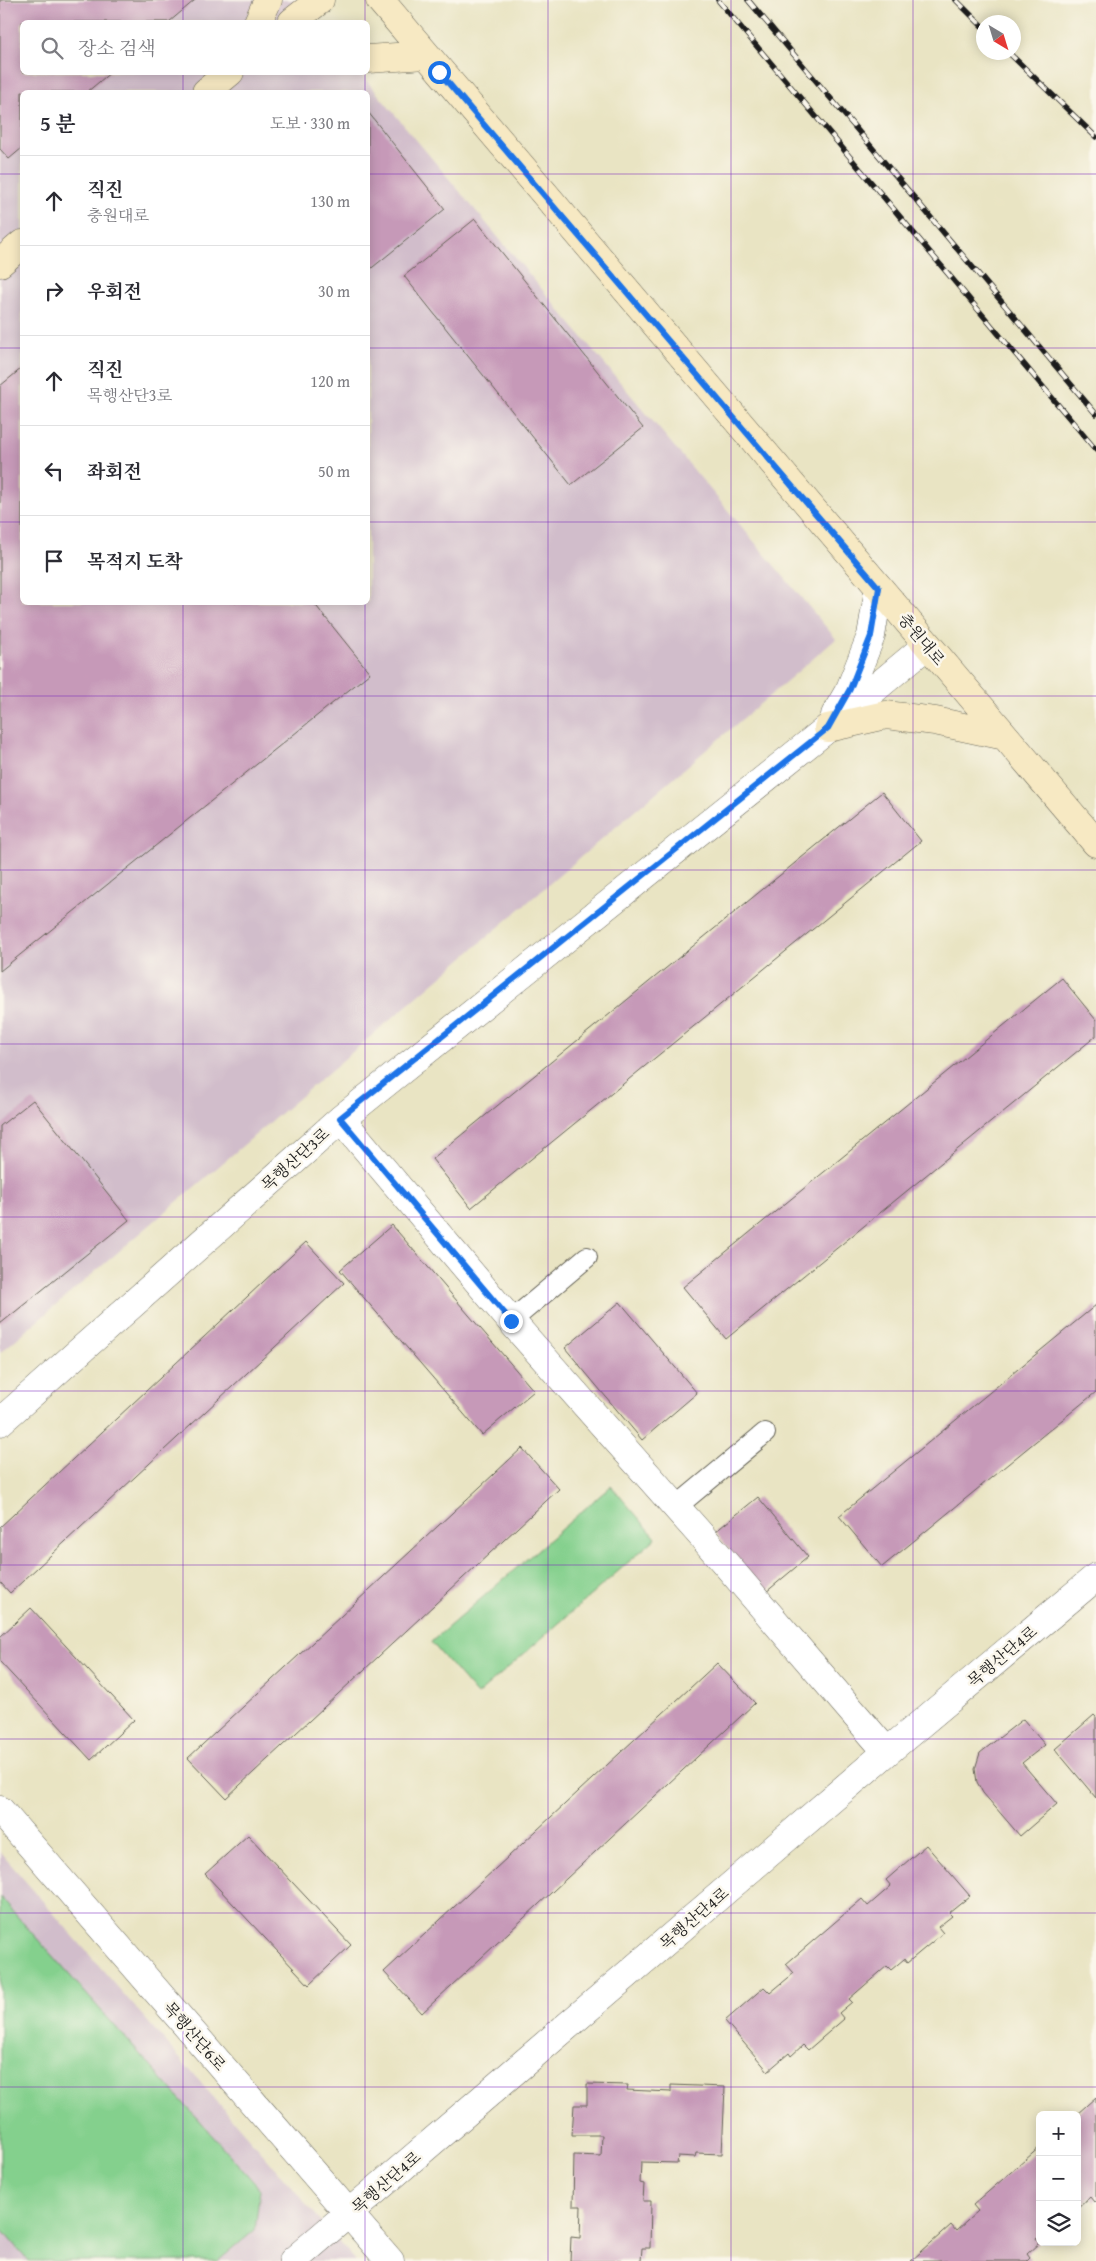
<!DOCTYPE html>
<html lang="ko">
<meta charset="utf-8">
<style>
:root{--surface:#fff;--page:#f2f2f3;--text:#2b2b33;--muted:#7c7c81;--line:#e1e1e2}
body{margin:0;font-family:"Gentium Book Plus","Noto Serif KR",serif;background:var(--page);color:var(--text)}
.controls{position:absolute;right:15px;bottom:15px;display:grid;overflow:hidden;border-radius:8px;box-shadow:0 2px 12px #0003}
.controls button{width:45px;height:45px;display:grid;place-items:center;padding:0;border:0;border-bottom:1px solid var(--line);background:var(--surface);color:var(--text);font:25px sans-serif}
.compass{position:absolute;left:976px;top:15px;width:45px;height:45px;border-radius:50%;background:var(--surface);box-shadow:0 2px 12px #0003;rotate:142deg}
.stop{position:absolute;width:15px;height:15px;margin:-11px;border:4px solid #1a73e8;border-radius:50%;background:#fff}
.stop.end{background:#1a73e8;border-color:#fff;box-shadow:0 1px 5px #0008}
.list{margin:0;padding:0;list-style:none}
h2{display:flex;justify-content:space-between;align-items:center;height:65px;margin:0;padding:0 20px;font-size:21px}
h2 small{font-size:16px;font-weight:400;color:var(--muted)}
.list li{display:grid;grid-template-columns:32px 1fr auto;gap:15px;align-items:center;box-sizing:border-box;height:90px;padding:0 20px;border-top:1px solid var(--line)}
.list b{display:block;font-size:19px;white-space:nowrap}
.list p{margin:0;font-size:16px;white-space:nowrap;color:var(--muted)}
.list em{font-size:16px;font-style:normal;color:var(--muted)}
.icon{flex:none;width:28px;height:28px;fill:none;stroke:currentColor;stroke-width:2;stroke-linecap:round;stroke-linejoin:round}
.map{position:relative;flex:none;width:1096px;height:2261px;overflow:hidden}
.search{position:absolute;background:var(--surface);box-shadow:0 2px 12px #0003;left:20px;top:20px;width:350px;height:55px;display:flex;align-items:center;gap:12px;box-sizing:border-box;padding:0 18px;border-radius:8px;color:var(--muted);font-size:19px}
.panel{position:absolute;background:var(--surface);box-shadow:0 2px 12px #0003;left:20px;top:90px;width:350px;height:515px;border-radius:8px}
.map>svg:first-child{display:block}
</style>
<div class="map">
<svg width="1096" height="2261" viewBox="0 0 1096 2261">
<rect width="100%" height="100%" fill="#fbf7ec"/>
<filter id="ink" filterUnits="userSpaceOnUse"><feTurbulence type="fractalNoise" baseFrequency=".02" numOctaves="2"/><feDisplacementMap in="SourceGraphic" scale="10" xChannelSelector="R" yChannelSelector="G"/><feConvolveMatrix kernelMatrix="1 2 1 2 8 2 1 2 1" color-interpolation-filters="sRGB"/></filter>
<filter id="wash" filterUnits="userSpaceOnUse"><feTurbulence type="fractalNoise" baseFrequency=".0096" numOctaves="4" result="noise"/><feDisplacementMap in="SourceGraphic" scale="20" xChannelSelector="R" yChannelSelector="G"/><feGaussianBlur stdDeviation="1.12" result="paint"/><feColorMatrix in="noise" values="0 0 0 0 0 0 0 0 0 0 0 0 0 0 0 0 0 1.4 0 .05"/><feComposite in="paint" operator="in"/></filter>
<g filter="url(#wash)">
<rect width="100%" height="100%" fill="#e9e4c3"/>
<path fill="#d1bdcb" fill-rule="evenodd" d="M0,0h299l19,22h-296v50l338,1 476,566 -836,714zM22,92h346v510h-346z
M0,1852l356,409h-356z"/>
<path fill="#84d08d" stroke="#507654" d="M611,1486l45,52 -179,157 -46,-53z
M0,1897l260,292 -5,41 -37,31h-190l-28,-33z"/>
<g id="blocks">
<path fill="#c699b8" d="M0,0h195l-26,22h-147v50h89l-24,20h-65v56l-13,11 -9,-10z
M368,112l77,97 -77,62z
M475,219l168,209 -72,57 -167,-209z
M22,368v234h291l57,71 -370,298v-585z
M882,792l39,49 -450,367 -39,-49z
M1062,978l34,42v16l-370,303 -43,-52z
M33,1100l96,120 -129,104v-198z
M392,1225l142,166 -52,44 -142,-165z
M306,1242l38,41 -334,310 -10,-11v-55z
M620,1302l77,91 -55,47 -77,-92z
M1096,1305v87l-214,175 -43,-51z
M522,1448l37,41 -333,309 -38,-40z
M758,1497l50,60 -43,36 -50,-61z
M31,1608l103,112 -43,40 -91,-98v-25z
M717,1663l38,40 -333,310 -38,-41z
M1094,1715l2,2v81l-41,-49z
M1023,1719l22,26 -23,18 35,41 -37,32 -37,-43 -6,-11 -2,-13 5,-16z
M248,1835l103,110 -42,40 -104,-111z
M926,1845l44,51 -21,17 3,3 -14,11 5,6 -36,30 -3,-4 -13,11 -4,-4 -38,33 3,3 -13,11 5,6 -36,31 -5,-5 -12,11 -2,-3 -21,18 -43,-50 39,-34 6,6 24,-20 -8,-9 76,-65 6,7 23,-20 -5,-6z
M587,2084l41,1 -1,5 44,2v-7l54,2 -3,67 -26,-1 -1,4 -17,-1 -1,7 -36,-1 -1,21 4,1 -1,17h8l-1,47h-8l-1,13h-71l1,-24 9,1 1,-32h-8l1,-51 27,1 1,-21h-30l2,-30h13z
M1096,2097v103l-2,2 -4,-5 -13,12v-95z
M1040,2147v89l-4,3 3,4 -12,11 3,4 -3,3h-116l40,-36 5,6 22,-20 -5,-6z"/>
</g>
</g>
<g filter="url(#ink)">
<use href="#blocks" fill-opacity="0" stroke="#646256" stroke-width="1"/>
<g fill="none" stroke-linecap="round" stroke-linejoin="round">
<g stroke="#646256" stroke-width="22">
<path id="lane" d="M511,1321l76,-64
M676,1507l89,-74"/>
</g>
<g stroke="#646256" stroke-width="29">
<path id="street" d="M835,715l15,-26 21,-53 8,-48
M341,1119l170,202 189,213 187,218
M0,1422l341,-303 487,-391 99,-83
M0,1810l390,451
M293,2261l594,-509 209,-175"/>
</g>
<g stroke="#646256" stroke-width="29">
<path id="secondary" d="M380,0l716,843
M258,22l10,-22
M292,22l28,-22
M368,59l57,-4
M206,92l24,-20
M0,263l22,-19
M828,728l58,-13 49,6 70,15"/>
</g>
<use href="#lane" stroke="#fff" stroke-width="20"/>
<use href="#street" stroke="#fff" stroke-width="28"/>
<use href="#secondary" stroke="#f7e9c3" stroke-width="28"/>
<g stroke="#1c1c1c" stroke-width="5.5">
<path id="rail" d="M718,0l378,450
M748,0l348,414
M956,0l28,28
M1008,52l88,85"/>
</g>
<use href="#rail" stroke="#fbf7ec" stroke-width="4" stroke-dasharray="11" stroke-linecap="butt"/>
</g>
</g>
<g fill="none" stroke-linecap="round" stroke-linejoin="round" filter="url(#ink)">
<path stroke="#1a73e8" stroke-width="6" d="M439,72l440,516 -8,48 -21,53 -22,39 -488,390 171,203"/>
</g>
<path fill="none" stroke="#7b2cbf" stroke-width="1" stroke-opacity="0.55" d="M183,0v22M365,0v22M548,0v2261M731,0v2261M913,0v2261M183,72v20M365,72v20M0,174h22M368,174h728M0,348h22M368,348h728M0,522h22M368,522h728M183,602v1659M365,602v1659M0,696h1096M0,870h1096M0,1044h1096M0,1217h1096M0,1391h1096M0,1565h1096M0,1739h1096M0,1913h1096M0,2087h1096"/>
<g text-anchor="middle" stroke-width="5" stroke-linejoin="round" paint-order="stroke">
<g font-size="16" fill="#1c1c1c" stroke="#fbf7ec">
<text transform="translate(922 639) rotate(50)" y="6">충원대로</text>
<text transform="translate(295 1159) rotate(-42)" y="6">목행산단3로</text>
<text transform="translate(1002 1656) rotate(-40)" y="6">목행산단4로</text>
<text transform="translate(694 1918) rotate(-41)" y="6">목행산단4로</text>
<text transform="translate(195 2036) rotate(49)" y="6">목행산단6로</text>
<text transform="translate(386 2182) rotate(-41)" y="6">목행산단4로</text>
</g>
</g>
</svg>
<div class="controls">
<button>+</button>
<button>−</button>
<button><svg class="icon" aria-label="layers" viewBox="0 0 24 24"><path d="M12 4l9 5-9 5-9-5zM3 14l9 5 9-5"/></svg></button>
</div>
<svg class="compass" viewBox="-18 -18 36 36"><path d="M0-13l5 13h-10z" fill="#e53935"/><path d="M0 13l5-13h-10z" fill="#7c7c81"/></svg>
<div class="stop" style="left:439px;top:72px"></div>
<div class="stop end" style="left:511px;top:1321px"></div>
<div class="search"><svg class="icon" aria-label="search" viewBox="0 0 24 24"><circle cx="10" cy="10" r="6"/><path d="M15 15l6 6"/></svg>장소 검색</div>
<section class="panel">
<h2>5 분<small>도보 · 330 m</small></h2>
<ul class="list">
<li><svg class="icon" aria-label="ahead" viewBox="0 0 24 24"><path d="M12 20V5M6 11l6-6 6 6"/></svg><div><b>직진</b><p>충원대로</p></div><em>130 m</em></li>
<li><svg class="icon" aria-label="right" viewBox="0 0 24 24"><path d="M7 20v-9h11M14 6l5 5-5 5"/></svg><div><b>우회전</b></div><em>30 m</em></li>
<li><svg class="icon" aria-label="ahead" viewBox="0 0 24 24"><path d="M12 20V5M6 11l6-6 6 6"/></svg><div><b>직진</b><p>목행산단3로</p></div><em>120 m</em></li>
<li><svg class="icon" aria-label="left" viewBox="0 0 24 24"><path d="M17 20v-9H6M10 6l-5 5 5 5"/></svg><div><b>좌회전</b></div><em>50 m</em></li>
<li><svg class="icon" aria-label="arrive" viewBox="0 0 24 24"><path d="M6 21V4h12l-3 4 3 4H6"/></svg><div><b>목적지 도착</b></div></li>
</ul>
</section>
</div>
